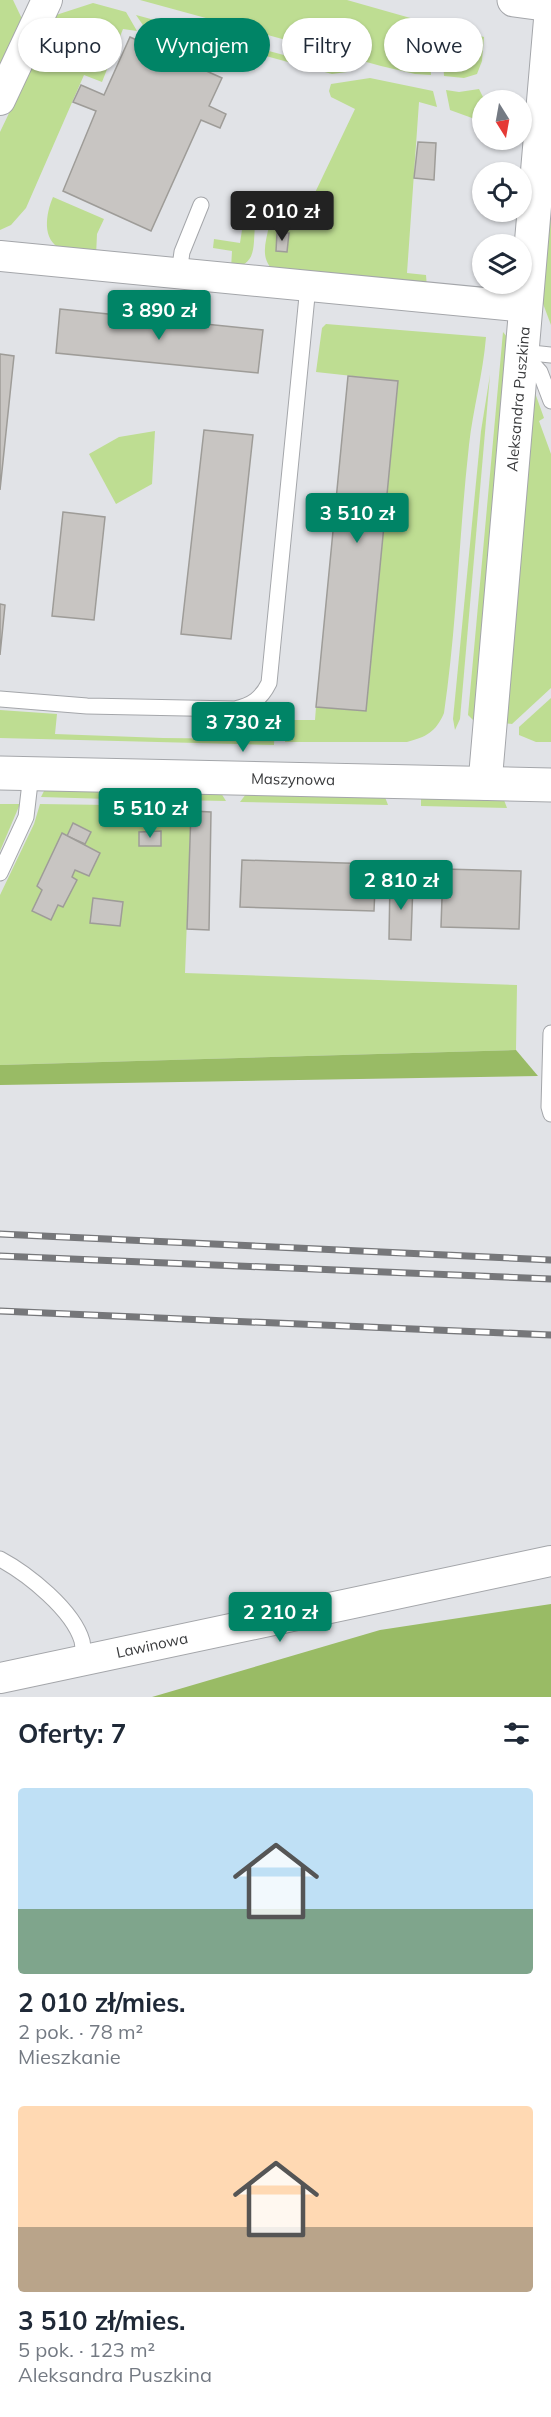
<!DOCTYPE html>
<html lang="pl">
<head>
<meta charset="utf-8">
<style>
	:root { --surface:#fff; --page:#f2f2f3; --text:#1f2937; --muted:#747a83; --accent:#008466 }
	body { margin:0; font-family:Mulish,sans-serif; background:var(--page); color:var(--text); height:100vh; display:flex; flex-direction:column; font-size:22px; white-space:nowrap }
	* { box-sizing:border-box; margin:0 }
	p { font-size:20px; color:var(--muted) }
	.icon { flex:none; width:33px; height:33px; fill:none; stroke:currentColor; stroke-width:2; stroke-linecap:round; stroke-linejoin:round }
	.map { position:relative; height:1697px; overflow:hidden }
	.drawer { display:flex; flex-direction:column; background:var(--surface); flex:1 }
	.drawer>* { flex:none }
	.hud { position:absolute; left:18px; top:18px; width:516px; height:54px; display:flex; gap:12px }
	.needle { width:39px; rotate:169deg }
	.buttons { position:absolute; left:472px; top:90px; display:grid; gap:12px }
	.buttons a { display:grid; place-items:center; width:60px; height:60px; border-radius:50%; background:var(--surface); box-shadow:0 2px 4px #0004; font-size:30px }
	.price { position:absolute; translate:-50% -51px; padding:0 14px; border-radius:6px; background:var(--accent); color:#fff; font-size:20px; line-height:39px; filter:drop-shadow(0 2px 3px #0008) }
	.price::after { content:''; position:absolute; left:50%; top:36px; width:18px; height:14px; margin-left:-9px; background:inherit; clip-path:polygon(0 0,100% 0,50% 100%) }
	.price.active { background:#222; color:#fff }
	ul { padding:0; list-style:none }
	li { display:grid; align-content:center; gap:12px; height:318px; padding:0 18px }
	li span { display:grid; place-items:center; height:186px; border-radius:6px; color:#555 }
	li>.icon { margin-inline-start:auto }
	span .icon { width:108px; height:108px; fill:#fffc; stroke-width:1 }
	li b { font-size:26px }
	h2 { display:flex; justify-content:space-between; align-items:center; height:72px; padding:0 18px; font-size:26px }
	.chip { padding:0 21px; border-radius:27px; background:var(--surface); box-shadow:0 2px 4px #0004; font-size:21px; line-height:54px }
	.chip.active { background:var(--accent); color:#fff }
	.map>svg:first-child { display:block }
	.green { fill:#bedd92 }
	.forest { fill:#99bb65 }
	.building { fill:#c8c5c2; stroke:#9e9c98; stroke-width:1.5 }
	.lines { fill:none; stroke-linecap:round; stroke-linejoin:round }
	.service-casing { stroke:#a4a6aa; stroke-width:17 }
	.minor-casing { stroke:#a4a6aa; stroke-width:32 }
	.tertiary-casing { stroke:#a4a6aa; stroke-width:35 }
	.secondary-casing { stroke:#a4a6aa; stroke-width:35 }
	.service { stroke:#fff; stroke-width:15 }
	.minor { stroke:#fff; stroke-width:30 }
	.tertiary { stroke:#fff; stroke-width:33 }
	.secondary { stroke:#fff; stroke-width:33 }
	.rail-casing { stroke:#76777a; stroke-width:7 }
	.rail { stroke:#fff; stroke-width:4.5; stroke-dasharray:14; stroke-linecap:butt }
	.labels { text-anchor:middle; dominant-baseline:central; stroke-width:6; stroke-linejoin:round; paint-order:stroke }
	.street-label { font-size:15px; fill:#393a3c; stroke:#fff }
</style>
</head>
<body>
<div class="map">
<svg width="551" height="1697" viewBox="0 0 551 1697">
	<rect width="100%" height="100%" fill="#e1e3e7"/>
	<!-- green -->
	<g class="green">
		<path d="M 0,0 L 13,0 L 23,21 L 0,70 Z"/>
		<path d="M 140,0 L 347,0 L 428,23 L 431,75 L 415,74 L 381,66 Z"/>
		<path d="M 93,3 L 126,12 L 137,31 L 123,29 L 102,82 L 84,75 L 26,208 L 11,225 L 0,230 L 0,132 L 56,15 Z"/>
		<path d="M 136,15 L 347,72 L 332,74 L 240,49 L 234,67 L 219,64 L 147,31 Z"/>
		<path d="M 444,26 L 484,37 L 482,61 L 477,74 L 464,78 L 444,76 L 441,30 Z"/>
		<path d="M 370,78 L 433,91 L 437,107 L 419,102 L 407,273 L 426,275 L 427,288 L 275,272 C 260,259 265,245 269,226 L 276,223 L 283,215 L 301,222 L 355,109 L 331,97 L 329,91 L 331,84 Z"/>
		<path d="M 479,89 L 484,99 L 491,100 L 483,100 L 483,122 L 450,110 L 446,90 L 459,92 Z"/>
		<path d="M 551,186 L 551,325 L 542,301 Z"/>
		<path d="M 53,197 L 104,219 L 97,234 L 96,256 C 85,254 72,253 62,249 C 41,241 46,213 53,197 Z"/>
		<path d="M 243,223 L 255,225 C 253,248 257,264 231,269 L 232,251 L 213,248 L 214,239 L 240,243 Z"/>
		<path d="M 326,324 L 486,337 C 483,374 473,409 469,445 C 459,534 457,624 444,713 C 436,732 426,737 407,742 L 285,742 L 287,720 L 315,720 L 316,707 L 366,711 L 398,381 L 316,372 L 322,328 Z"/>
		<path d="M 503,332 L 507,337 L 475,722 L 468,715 Z"/>
		<path d="M 490,375 L 460,719 L 455,730 L 453,719 L 481,431 Z"/>
		<path d="M 534,390 L 544,418 L 539,421 L 551,454 L 551,688 L 512,724 L 502,723 Z"/>
		<path d="M 155,431 L 152,484 L 116,504 L 89,454 L 119,437 Z"/>
		<path d="M 551,698 L 551,742 L 536,742 L 519,735 L 519,727 Z"/>
		<path d="M 0,710 L 57,714 L 55,734 L 163,738 L 258,739 L 260,721 L 275,723 L 274,745 L 0,738 Z"/>
		<path d="M 49,790 L 105,791 L 109,799 L 41,797 L 44,791 Z"/>
		<path d="M 127,791 L 221,793 L 226,801 L 123,799 Z"/>
		<path d="M 246,794 L 385,797 L 388,805 L 240,802 Z"/>
		<path d="M 421,797 L 504,800 L 507,808 L 421,806 Z"/>
		<path d="M 0,804 L 20,804 L 0,851 Z"/>
		<path d="M 40,804 L 109,805 L 109,815 L 125,816 L 129,808 L 191,811 L 185,973 L 517,985 L 516,1050 L 0,1065 L 0,895 L 34,824 Z"/>
	</g>
	<!-- forest -->
	<g class="forest">
		<path d="M 516,1050 L 538,1076 L 0,1085 L 0,1065 Z"/>
		<path d="M 551,1604 L 551,1697 L 152,1697 L 380,1630 Z"/>
	</g>
	<!-- building -->
	<g class="building">
		<path d="M 130,37 L 222,78 L 209,106 L 226,114 L 220,128 L 201,120 L 151,231 L 63,191 L 96,111 L 73,102 L 81,85 L 104,95 Z"/>
		<path d="M 418,142 L 436,143 L 434,180 L 414,178 Z"/>
		<path d="M 277,233 L 289,233 L 287,252 L 276,251 Z"/>
		<path d="M 60,309 L 263,330 L 258,373 L 56,353 Z"/>
		<path d="M 0,354 L 14,356 L 0,490 Z"/>
		<path d="M 348,376 L 398,381 L 366,711 L 316,707 Z"/>
		<path d="M 204,430 L 253,435 L 231,639 L 181,634 Z"/>
		<path d="M 63,512 L 105,517 L 94,620 L 52,616 Z"/>
		<path d="M 0,604 L 5,605 L 0,655 Z"/>
		<path d="M 191,811 L 211,812 L 209,930 L 187,929 Z"/>
		<path d="M 73,823 L 91,832 L 85,844 L 67,836 Z"/>
		<path d="M 161,831 L 161,846 L 139,846 L 139,832 Z"/>
		<path d="M 62,833 L 100,853 L 89,876 L 75,870 L 72,877 L 77,880 L 63,907 L 58,905 L 51,920 L 32,911 L 42,890 L 37,886 Z"/>
		<path d="M 242,860 L 376,864 L 374,911 L 240,907 Z"/>
		<path d="M 443,869 L 521,871 L 519,929 L 441,927 Z"/>
		<path d="M 390,881 L 413,883 L 411,940 L 389,939 Z"/>
		<path d="M 93,898 L 123,902 L 120,926 L 90,923 Z"/>
	</g>
	<g class="lines">
		<defs>
			<g id="service">
				<path d="M 179,273 L 182,252 L 201,205"/>
				<path d="M 522,352 L 551,355"/>
				<path d="M 524,354 L 540,372 L 551,401"/>
				<path d="M 0,699 L 87,706 L 235,709 C 252,705 261,699 269,683 L 308,286"/>
				<path d="M 0,873 L 26,817 L 31,774"/>
				<path d="M 551,1033 L 549,1107 L 551,1114"/>
				<path d="M 0,1559 C 28,1574 73,1610 82,1641 C 83,1647 84,1654 85,1660"/>
			</g>
			<g id="minor">
				<path d="M 0,100 L 47,0"/>
				<path d="M 0,256 L 526,307"/>
				<path d="M 0,1678 L 551,1561"/>
			</g>
			<g id="tertiary">
				<path d="M 0,773 L 551,785"/>
				<path d="M 485,783 L 551,14"/>
			</g>
			<path id="secondary" d="M 514,0 L 551,5"/>
		</defs>
		<!-- service casing -->
		<use href="#service" class="service-casing"/>
		<!-- minor casing -->
		<use href="#minor" class="minor-casing"/>
		<!-- tertiary casing -->
		<use href="#tertiary" class="tertiary-casing"/>
		<!-- secondary casing -->
		<use href="#secondary" class="secondary-casing"/>
		<!-- service -->
		<use href="#service" class="service"/>
		<!-- minor -->
		<use href="#minor" class="minor"/>
		<!-- tertiary -->
		<use href="#tertiary" class="tertiary"/>
		<!-- secondary -->
		<use href="#secondary" class="secondary"/>
		<defs>
			<g id="rail">
				<path d="M 0,1234 L 551,1260"/>
				<path d="M 0,1256 L 551,1279"/>
				<path d="M 0,1311 L 551,1335"/>
			</g>
		</defs>
		<!-- rail casing -->
		<use href="#rail" class="rail-casing"/>
		<!-- rail -->
		<use href="#rail" class="rail"/>
	</g>
	<g class="labels">
		<!-- street labels -->
		<g class="street-label">
			<text transform="translate(518 399) rotate(-85)">Aleksandra Puszkina</text>
			<text transform="translate(293 779) rotate(1)">Maszynowa</text>
			<text transform="translate(152 1645) rotate(-12)">Lawinowa</text>
		</g>
	</g>
</svg>
<div class="buttons">
<a><svg class="needle" viewBox="-14 -14 28 28"><path d="M0-13l5 13h-10z" fill="#e53935"/><path d="M0 13l5-13h-10z" fill="#747a83"/></svg></a>
<a><svg class="icon" aria-label="locate" viewBox="0 0 24 24"><circle cx="12" cy="12" r="6"/><path d="M12 2v4M12 18v4M2 12h4M18 12h4"/></svg></a>
<a><svg class="icon" aria-label="layers" viewBox="0 0 24 24"><path d="M12 4l9 5-9 5-9-5zM3 14l9 5 9-5"/></svg></a>
</div>
<b class="price active" style="left:282px;top:242px">2 010 zł</b>
<b class="price" style="left:159px;top:341px">3 890 zł</b>
<b class="price" style="left:357px;top:544px">3 510 zł</b>
<b class="price" style="left:243px;top:753px">3 730 zł</b>
<b class="price" style="left:150px;top:839px">5 510 zł</b>
<b class="price" style="left:401px;top:911px">2 810 zł</b>
<b class="price" style="left:280px;top:1643px">2 210 zł</b>
<div class="hud">
<a class="chip">Kupno</a>
<a class="chip active">Wynajem</a>
<a class="chip">Filtry</a>
<a class="chip">Nowe</a>
</div>
</div>
<section class="drawer">
<h2>Oferty: 7<svg class="icon" aria-label="filters" viewBox="0 0 24 24"><path d="M4 7h16M4 17h16"/><circle cx="9" cy="7" r="2"/><circle cx="15" cy="17" r="2"/></svg></h2>
<ul>
<li><span style="background:linear-gradient(#bfe0f5 65%,#7fa58c 0)"><svg class="icon" aria-label="home" viewBox="0 0 24 24"><path d="M3 11l9-7 9 7M6 9v11h12V9"/></svg></span><div><b>2 010 zł/mies.</b><p>2 pok. · 78 m²</p><p>Mieszkanie</p></div></li>
<li><span style="background:linear-gradient(#ffd9b3 65%,#b9a48a 0)"><svg class="icon" aria-label="home" viewBox="0 0 24 24"><path d="M3 11l9-7 9 7M6 9v11h12V9"/></svg></span><div><b>3 510 zł/mies.</b><p>5 pok. · 123 m²</p><p>Aleksandra Puszkina</p></div></li>
</ul>
</section>
</body>
</html>
